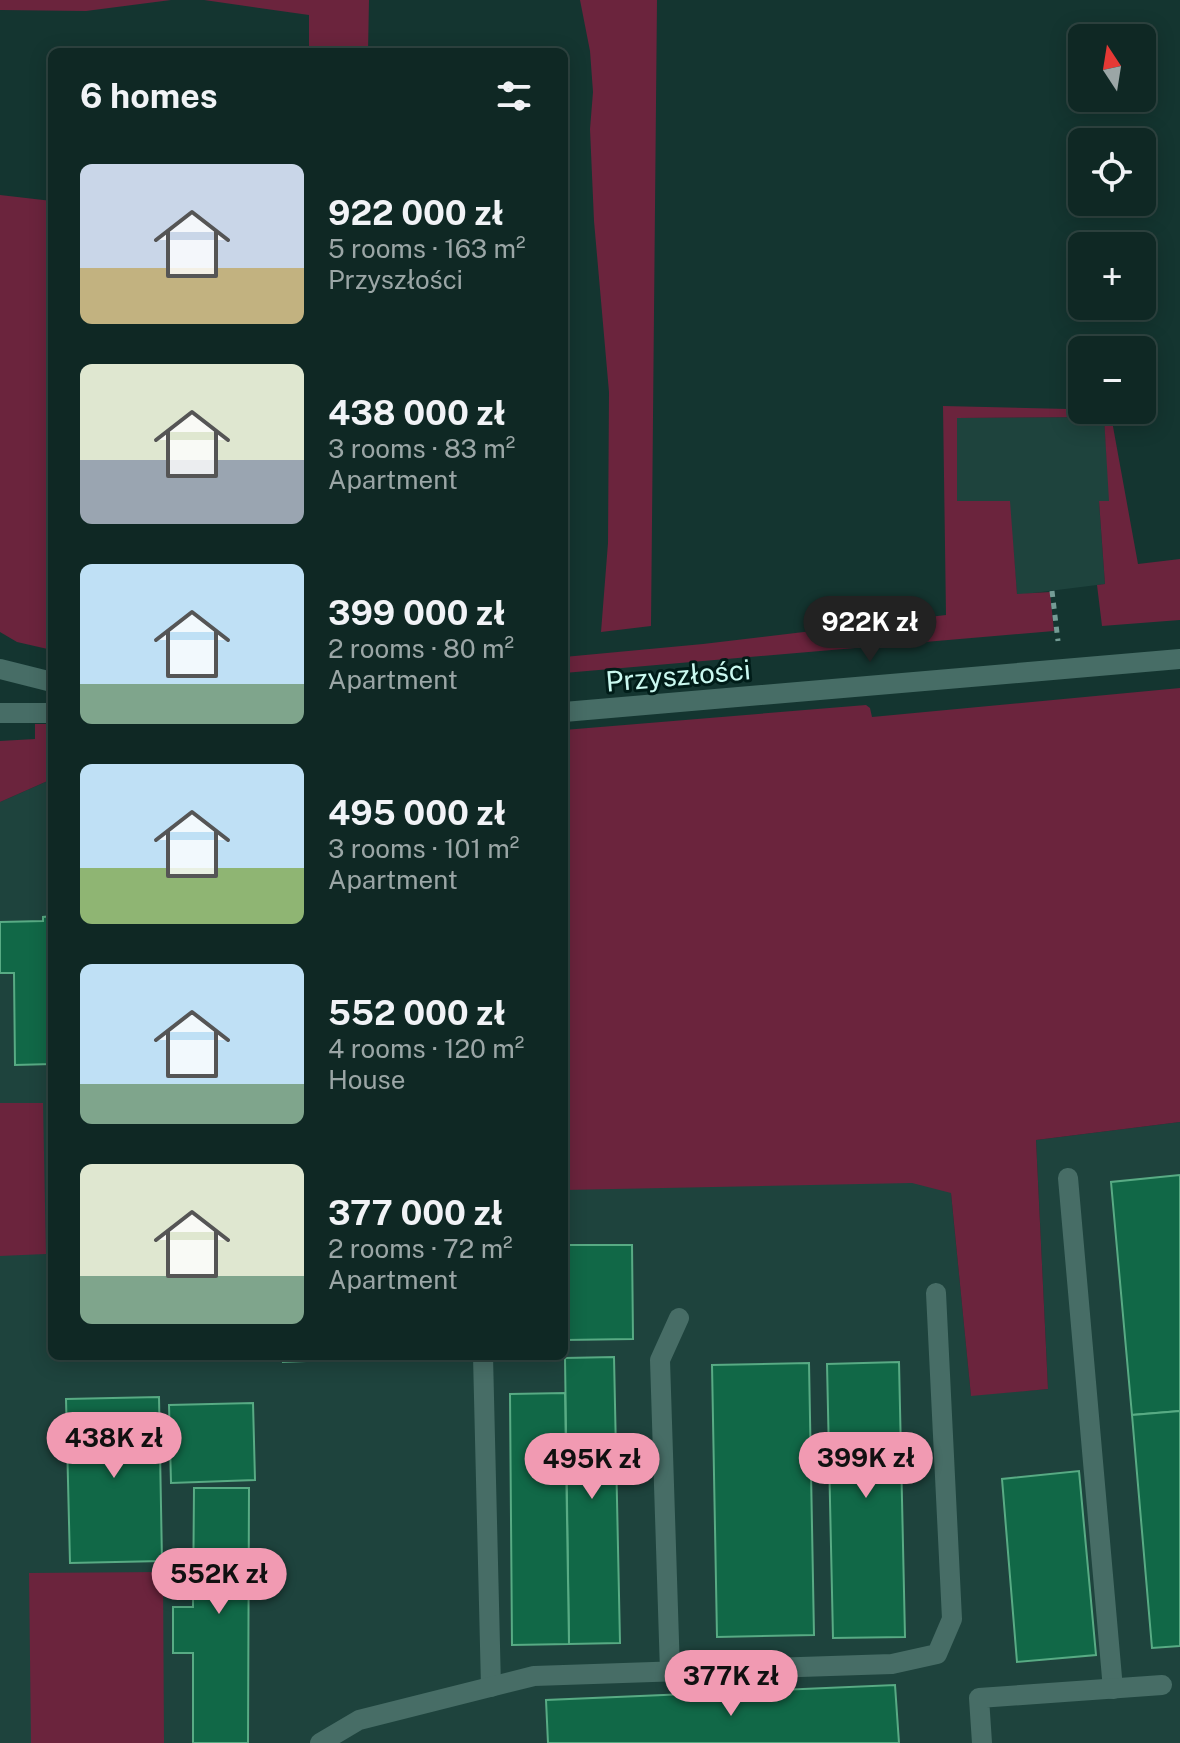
<!DOCTYPE html>
<html lang="en">
<head>
<meta charset="utf-8">
<style>
	:root { --surface:#0f2824; --page:#1d3431; --text:#f1f3f6; --muted:#9ba6a6; --line:#2f4441; --accent:#f19ab2 }
	body { margin:0; font-family:"Public Sans",sans-serif; background:var(--page); color:var(--text); height:100vh; display:flex; flex-direction:column; font-size:30px; white-space:nowrap }
	* { box-sizing:border-box; margin:0 }
	p { font-size:26px; color:var(--muted) }
	.icon { flex:none; width:44px; height:44px; fill:none; stroke:currentColor; stroke-width:2; stroke-linecap:round; stroke-linejoin:round }
	.map { position:relative; flex:1; overflow:hidden }
	.details { position:absolute; left:48px; top:48px; width:520px; height:1312px; display:flex; flex-direction:column; background:var(--surface); border-radius:12px; box-shadow:0 4px 20px #0003,0 0 0 2px var(--line) }
	.details>* { flex:none }
	.needle { width:52px; rotate:348deg }
	.tools { position:absolute; left:1068px; top:24px; display:grid; gap:16px }
	.tools a { display:grid; place-items:center; width:88px; height:88px; border-radius:12px; background:var(--surface); box-shadow:0 4px 20px #0003,0 0 0 2px var(--line); font-size:40px }
	.price { position:absolute; translate:-50% -68px; padding:0 18px; border-radius:28px; background:var(--accent); color:#111; font-size:26px; line-height:52px; filter:drop-shadow(0 2px 4px #0008) }
	.price::after { content:''; position:absolute; left:50%; top:48px; width:24px; height:18px; margin-left:-12px; background:inherit; clip-path:polygon(0 0,100% 0,50% 100%) }
	.price.on { background:#222; color:#fff }
	ul { padding:0; list-style:none }
	li { display:flex; align-items:center; gap:24px; height:200px; padding:0 32px }
	li span { display:grid; place-items:center; flex:none; width:224px; height:160px; border-radius:12px; color:#555 }
	li>.icon { margin-inline-start:auto }
	span .icon { width:96px; height:96px; fill:#fffc; stroke-width:1 }
	li b { font-size:34px }
	h2 { display:flex; justify-content:space-between; align-items:center; height:96px; padding:0 32px; font-size:34px }
	.map>svg:first-child { display:block }
	.built { fill:#1e433d }
	.green { fill:#6b243d }
	.building { fill:#116847; stroke:#58ab84; stroke-width:2 }
	.lines { fill:none; stroke-linecap:round; stroke-linejoin:round }
	.path { stroke:#749c95; stroke-width:5; stroke-dasharray:6 6; stroke-linecap:butt }
	.minor { stroke:#476d66; stroke-width:20 }
	.labels { text-anchor:middle; dominant-baseline:central; stroke-width:6; stroke-linejoin:round; paint-order:stroke }
	.street-label { font-size:28px; fill:#caf9f0; stroke:#001c18 }
</style>
</head>
<body>
<div class="map">
<svg width="1180" height="1743" viewBox="0 0 1180 1743">
	<rect width="100%" height="100%" fill="#143530"/>
	<!-- built -->
	<g class="built">
		<path d="M 1104,417 L 1110,501 L 1099,501 L 1105,584 L 1017,595 L 1009,502 L 957,501 L 957,418 Z"/>
		<path d="M 564,743 L 951,1193 L 971,1395 L 1048,1389 L 1036,1140 L 1180,1122 L 1180,1743 L 0,1743 L 0,802 L 52,779 L 52,1356 L 564,1356 Z"/>
	</g>
	<!-- green -->
	<g class="green">
		<path d="M 0,0 L 171,0 L 86,11 L 0,10 Z"/>
		<path d="M 204,0 L 369,0 L 368,52 L 309,52 L 309,15 Z"/>
		<path d="M 580,0 L 657,0 L 651,626 L 601,632 L 608,543 L 609,392 L 594,221 L 590,129 L 593,92 L 590,51 Z"/>
		<path d="M 0,195 L 52,201 L 52,650 L 17,642 L 0,632 Z"/>
		<path d="M 943,406 L 1110,410 L 1138,564 L 1180,559 L 1180,620 L 1102,626 L 1097,585 L 1105,584 L 1099,501 L 1109,501 L 1104,417 L 957,418 L 957,501 L 1010,501 L 1017,594 L 1050,592 L 1054,631 L 564,673 L 564,657 L 703,644 L 946,615 Z"/>
		<path d="M 1180,688 L 1180,1122 L 1036,1140 L 1048,1389 L 971,1396 L 951,1193 L 912,1183 L 564,1190 L 564,730 L 866,705 L 870,708 L 872,717 Z"/>
		<path d="M 35,724 L 52,724 L 52,779 L 0,802 L 0,741 L 35,739 Z"/>
		<path d="M 0,1103 L 43,1103 L 46,1254 L 0,1256 Z"/>
		<path d="M 163,1572 L 164,1743 L 31,1743 L 29,1573 Z"/>
	</g>
	<!-- building -->
	<g class="building">
		<path d="M 52,916 L 52,1064 L 15,1065 L 14,973 L 0,973 L 0,922 L 43,921 L 43,917 Z"/>
		<path d="M 1180,1175 L 1180,1411 L 1132,1415 L 1111,1182 Z"/>
		<path d="M 564,1245 L 632,1245 L 633,1339 L 564,1340 Z"/>
		<path d="M 283,1356 L 354,1356 L 354,1359 L 283,1362 Z"/>
		<path d="M 614,1357 L 620,1643 L 569,1644 L 565,1358 Z"/>
		<path d="M 899,1362 L 905,1637 L 833,1638 L 827,1364 Z"/>
		<path d="M 809,1363 L 814,1635 L 717,1637 L 712,1365 Z"/>
		<path d="M 565,1393 L 569,1644 L 512,1645 L 510,1394 Z"/>
		<path d="M 159,1397 L 162,1561 L 70,1563 L 66,1399 Z"/>
		<path d="M 253,1403 L 255,1480 L 171,1483 L 169,1405 Z"/>
		<path d="M 1180,1411 L 1180,1646 L 1152,1648 L 1132,1415 Z"/>
		<path d="M 1079,1471 L 1096,1655 L 1017,1662 L 1002,1479 Z"/>
		<path d="M 194,1488 L 249,1488 L 248,1743 L 193,1743 L 193,1653 L 173,1653 L 173,1607 L 193,1607 Z"/>
		<path d="M 895,1685 L 899,1743 L 548,1743 L 546,1700 Z"/>
	</g>
	<g class="lines">
		<!-- path -->
		<path class="path" d="M 1052,591 L 1058,641"/>
		<!-- minor -->
		<g class="minor">
			<path d="M 0,669 L 52,682"/>
			<path d="M 564,712 L 1180,659"/>
			<path d="M 0,713 L 52,713"/>
			<path d="M 1068,1178 L 1113,1689"/>
			<path d="M 483,1356 L 491,1687"/>
			<path d="M 670,1672 L 660,1360 L 679,1318"/>
			<path d="M 320,1743 L 359,1720 L 534,1676 L 892,1664 L 937,1654 L 952,1619 L 936,1293"/>
			<path d="M 982,1743 L 979,1698 L 1162,1685"/>
		</g>
	</g>
	<g class="labels">
		<!-- street labels -->
		<g class="street-label">
			<text transform="translate(678 675) rotate(-5)">Przyszłości</text>
		</g>
	</g>
</svg>
<div class="tools">
<a><svg class="needle" viewBox="-14 -14 28 28"><path d="M0-13l5 13h-10z" fill="#e53935"/><path d="M0 13l5-13h-10z" fill="#9ba6a6"/></svg></a>
<a><svg class="icon" aria-label="locate" viewBox="0 0 24 24"><circle cx="12" cy="12" r="6"/><path d="M12 2v4M12 18v4M2 12h4M18 12h4"/></svg></a>
<a>+</a>
<a>−</a>
</div>
<b class="price on" style="left:870px;top:664px">922K zł</b>
<b class="price" style="left:114px;top:1480px">438K zł</b>
<b class="price" style="left:866px;top:1500px">399K zł</b>
<b class="price" style="left:592px;top:1501px">495K zł</b>
<b class="price" style="left:219px;top:1616px">552K zł</b>
<b class="price" style="left:731px;top:1718px">377K zł</b>
<section class="details">
<h2>6 homes<svg class="icon" aria-label="filters" viewBox="0 0 24 24"><path d="M4 7h16M4 17h16"/><circle cx="9" cy="7" r="2"/><circle cx="15" cy="17" r="2"/></svg></h2>
<ul>
<li><span style="background:linear-gradient(#c9d6e8 65%,#c2b280 0)"><svg class="icon" aria-label="home" viewBox="0 0 24 24"><path d="M3 11l9-7 9 7M6 9v11h12V9"/></svg></span><div><b>922 000 zł</b><p>5 rooms · 163 m²</p><p>Przyszłości</p></div></li>
<li><span style="background:linear-gradient(#dfe7d0 60%,#9aa5b1 0)"><svg class="icon" aria-label="home" viewBox="0 0 24 24"><path d="M3 11l9-7 9 7M6 9v11h12V9"/></svg></span><div><b>438 000 zł</b><p>3 rooms · 83 m²</p><p>Apartment</p></div></li>
<li><span style="background:linear-gradient(#bfe0f5 75%,#7fa58c 0)"><svg class="icon" aria-label="home" viewBox="0 0 24 24"><path d="M3 11l9-7 9 7M6 9v11h12V9"/></svg></span><div><b>399 000 zł</b><p>2 rooms · 80 m²</p><p>Apartment</p></div></li>
<li><span style="background:linear-gradient(#bfe0f5 65%,#8fb573 0)"><svg class="icon" aria-label="home" viewBox="0 0 24 24"><path d="M3 11l9-7 9 7M6 9v11h12V9"/></svg></span><div><b>495 000 zł</b><p>3 rooms · 101 m²</p><p>Apartment</p></div></li>
<li><span style="background:linear-gradient(#bfe0f5 75%,#7fa58c 0)"><svg class="icon" aria-label="home" viewBox="0 0 24 24"><path d="M3 11l9-7 9 7M6 9v11h12V9"/></svg></span><div><b>552 000 zł</b><p>4 rooms · 120 m²</p><p>House</p></div></li>
<li><span style="background:linear-gradient(#dfe7d0 70%,#7fa58c 0)"><svg class="icon" aria-label="home" viewBox="0 0 24 24"><path d="M3 11l9-7 9 7M6 9v11h12V9"/></svg></span><div><b>377 000 zł</b><p>2 rooms · 72 m²</p><p>Apartment</p></div></li>
</ul>
</section>
</div>
</body>
</html>
